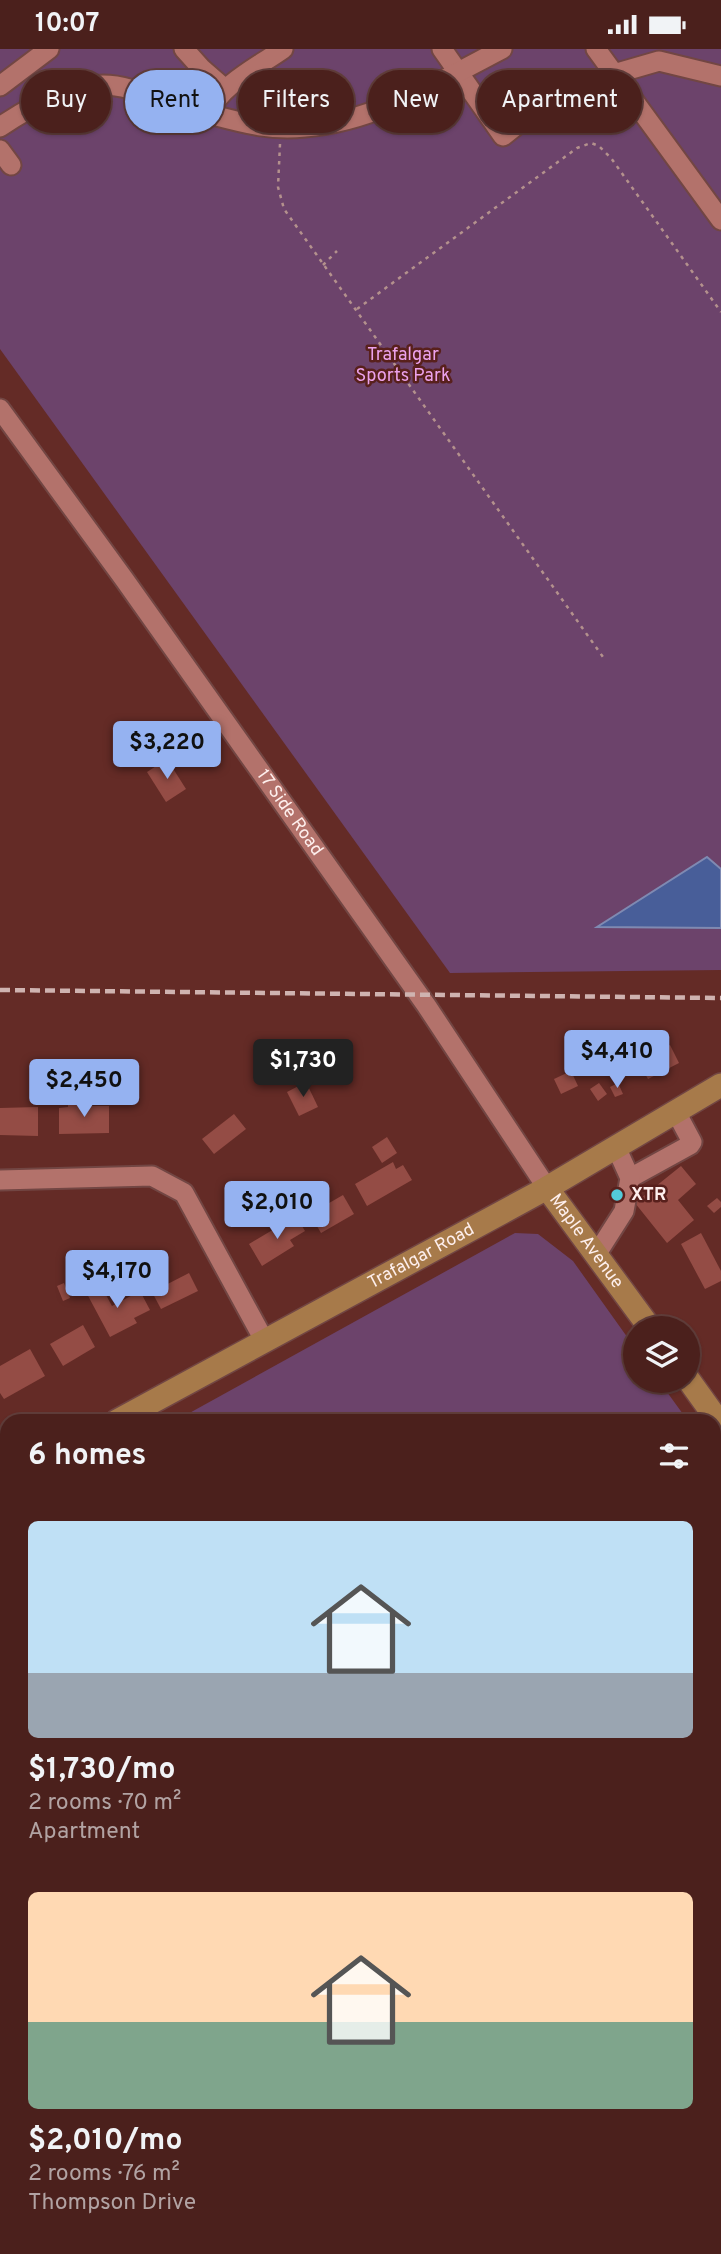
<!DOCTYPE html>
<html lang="en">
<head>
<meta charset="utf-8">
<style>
	:root { --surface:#4b201c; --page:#552d29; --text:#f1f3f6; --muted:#b2a3a3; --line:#623e3b; --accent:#95b2f1 }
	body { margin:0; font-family:Overpass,sans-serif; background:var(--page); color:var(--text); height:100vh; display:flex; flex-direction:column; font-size:26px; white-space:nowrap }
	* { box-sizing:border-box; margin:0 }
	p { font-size:23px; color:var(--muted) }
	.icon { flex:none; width:38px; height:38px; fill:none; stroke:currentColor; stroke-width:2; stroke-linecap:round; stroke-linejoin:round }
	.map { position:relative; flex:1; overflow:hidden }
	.side { position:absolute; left:0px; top:1365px; width:721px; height:840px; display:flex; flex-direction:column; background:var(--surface); border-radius:21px 21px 0 0; box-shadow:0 2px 5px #0004,0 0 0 2px var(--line) }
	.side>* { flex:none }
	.hud { position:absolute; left:21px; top:21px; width:679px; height:63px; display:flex; gap:14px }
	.buttons { position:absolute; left:623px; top:1267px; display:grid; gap:14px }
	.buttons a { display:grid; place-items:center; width:77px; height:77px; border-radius:50%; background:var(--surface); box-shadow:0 2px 5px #0004,0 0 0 2px var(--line); font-size:35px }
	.price { position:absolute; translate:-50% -60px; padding:0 16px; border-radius:7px; background:var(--accent); color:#111; font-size:23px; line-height:46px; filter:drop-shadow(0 2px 4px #0008) }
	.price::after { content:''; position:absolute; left:50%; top:42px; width:21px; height:16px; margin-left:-10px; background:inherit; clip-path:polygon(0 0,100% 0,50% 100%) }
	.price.on { background:#222; color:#fff }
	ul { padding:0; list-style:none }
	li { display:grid; align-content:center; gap:14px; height:371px; padding:0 28px }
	li span { display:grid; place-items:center; height:217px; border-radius:10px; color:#555 }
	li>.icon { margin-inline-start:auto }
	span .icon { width:126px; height:126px; fill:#fffc; stroke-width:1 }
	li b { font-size:30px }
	h2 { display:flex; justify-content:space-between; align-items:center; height:84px; padding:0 28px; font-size:30px }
	.tag { padding:0 24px; border-radius:32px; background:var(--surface); box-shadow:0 2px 5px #0004,0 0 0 2px var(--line); font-size:24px; line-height:63px }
	.tag.on { background:var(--accent); color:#111 }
	.status { display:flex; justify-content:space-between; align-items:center; height:49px; padding:0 35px; background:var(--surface); direction:ltr }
	.status svg { height:19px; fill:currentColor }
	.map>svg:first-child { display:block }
	.green { fill:#6c436b }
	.water { fill:#485e99; stroke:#7f8ab2; stroke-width:2 }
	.building { fill:#944c45 }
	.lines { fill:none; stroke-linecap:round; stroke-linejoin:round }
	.minor-casing { stroke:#724643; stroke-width:23 }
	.major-casing { stroke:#724643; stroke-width:26 }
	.path { stroke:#b4918d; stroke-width:2.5; stroke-dasharray:3.5 5; stroke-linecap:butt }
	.minor { stroke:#b3726b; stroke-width:19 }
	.major { stroke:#a77a4a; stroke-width:23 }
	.rail { stroke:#cfb3b0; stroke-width:4.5; stroke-dasharray:10 5; stroke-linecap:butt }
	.poi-dot { fill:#53cbda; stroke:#58201c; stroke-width:2.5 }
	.labels { text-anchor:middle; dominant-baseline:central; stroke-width:5; stroke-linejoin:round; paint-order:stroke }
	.park-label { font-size:18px; fill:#eca2ec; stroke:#58201c }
	.street-label { font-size:18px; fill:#feefed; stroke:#58201c }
	.poi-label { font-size:18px; font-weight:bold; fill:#feefed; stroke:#58201c; text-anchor:start }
</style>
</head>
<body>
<div class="status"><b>10:07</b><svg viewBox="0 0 49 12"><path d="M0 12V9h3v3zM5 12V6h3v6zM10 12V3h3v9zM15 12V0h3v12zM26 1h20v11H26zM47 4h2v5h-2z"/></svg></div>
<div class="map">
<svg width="721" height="2205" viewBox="0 0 721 2205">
	<rect width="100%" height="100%" fill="#642b26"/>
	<!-- green -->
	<g class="green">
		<path d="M 0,0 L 721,0 L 721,921 L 450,924 L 0,300 Z"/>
		<path d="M 515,1184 L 538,1185 L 573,1212 L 635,1299 L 635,1332 L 659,1332 L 688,1372 L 175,1372 Z"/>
		<path d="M 714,1408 L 721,1418 L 721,2205 L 0,2205 L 0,1468 L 7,1464 L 7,2198 L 714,2198 Z"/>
	</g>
	<!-- water -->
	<path class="water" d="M 707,808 L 721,820 L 721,879 L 597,878 Z"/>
	<!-- building -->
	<g class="building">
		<path d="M 167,710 L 186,740 L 166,753 L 147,723 Z"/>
		<path d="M 670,996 L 679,1014 L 648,1030 L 638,1012 Z"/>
		<path d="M 571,1022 L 578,1037 L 561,1045 L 554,1030 Z"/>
		<path d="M 306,1033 L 318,1058 L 299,1067 L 287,1043 Z"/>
		<path d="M 599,1034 L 607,1045 L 598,1052 L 590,1040 Z"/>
		<path d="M 618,1034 L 623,1045 L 615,1048 L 610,1038 Z"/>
		<path d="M 68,1053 L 79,1053 L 79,1057 L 109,1057 L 109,1084 L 59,1085 L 59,1059 L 68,1058 Z"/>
		<path d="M 38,1058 L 38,1087 L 0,1086 L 0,1059 Z"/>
		<path d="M 234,1065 L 246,1080 L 214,1105 L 202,1090 Z"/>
		<path d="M 387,1088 L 397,1104 L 382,1114 L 372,1098 Z"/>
		<path d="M 393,1113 L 396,1120 L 403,1116 L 412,1131 L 367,1157 L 355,1135 Z"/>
		<path d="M 681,1117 L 696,1135 L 678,1151 L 694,1171 L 667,1194 L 635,1154 Z"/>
		<path d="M 343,1146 L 354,1165 L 321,1184 L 310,1165 Z"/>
		<path d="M 717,1149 L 721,1153 L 721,1158 L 714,1164 L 707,1157 Z"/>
		<path d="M 296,1167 L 305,1182 L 290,1191 L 294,1197 L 262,1217 L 249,1195 Z"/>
		<path d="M 701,1184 L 721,1222 L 721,1232 L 705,1240 L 681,1195 Z"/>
		<path d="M 189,1224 L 198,1242 L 161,1260 L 152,1243 Z"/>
		<path d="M 64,1234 L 70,1249 L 63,1252 L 57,1237 Z"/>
		<path d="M 100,1235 L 112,1257 L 140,1242 L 150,1261 L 134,1269 L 137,1274 L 110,1288 L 86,1243 Z"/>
		<path d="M 83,1276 L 95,1298 L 63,1317 L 50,1295 Z"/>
		<path d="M 30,1300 L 45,1327 L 4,1350 L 0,1344 L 0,1317 Z"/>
	</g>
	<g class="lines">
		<defs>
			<g id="minor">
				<path d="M 184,0 L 202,20 L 225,40"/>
				<path d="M 442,0 L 503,87 L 518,75 L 576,40 L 614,25 L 659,12 L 721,27"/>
				<path d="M 596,0 L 721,171"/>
				<path d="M 0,37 L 49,0"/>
				<path d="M 208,64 C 223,34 256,19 283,0"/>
				<path d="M 0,78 C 28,59 68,37 103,36 C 131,36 153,50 179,58 C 188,61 197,62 205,64 C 240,73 268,82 305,78 C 377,72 440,32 502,0"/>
				<path d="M 0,101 L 11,116"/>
				<path id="s1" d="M 0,360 L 124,530 L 426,956 L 547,1139"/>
				<path d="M 630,1129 L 690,1096 L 692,1093 L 676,1063"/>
				<path d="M 0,1131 L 152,1127 L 184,1144 L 264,1291"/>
				<path d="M 596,1206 L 624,1162 L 630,1129 L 616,1098"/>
				<path d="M 714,1399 L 721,1384"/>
				<path d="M 714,1437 L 721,1451"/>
				<path d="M 0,1519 L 7,1517"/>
				<path d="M 714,1602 L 721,1608"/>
				<path d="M 0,1747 L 7,1747"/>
			</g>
			<g id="major">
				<path id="s2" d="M 547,1139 L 650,1279"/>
				<path d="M 688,1330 L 721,1376"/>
				<path id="s3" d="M 117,1372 L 547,1139 L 721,1036"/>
				<path d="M 0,1437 L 7,1433"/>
			</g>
		</defs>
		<!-- minor casing -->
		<use href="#minor" class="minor-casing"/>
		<!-- major casing -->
		<use href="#major" class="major-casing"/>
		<!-- path -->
		<g class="path">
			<path d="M 280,95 L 278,138 L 284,160 L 603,608"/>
			<path d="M 323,216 L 337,202"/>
			<path d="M 357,260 L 577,99 L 591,94 L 599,97 L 611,109 L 721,263"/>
		</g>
		<!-- minor -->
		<use href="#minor" class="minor"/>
		<!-- major -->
		<use href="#major" class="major"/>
		<!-- rail -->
		<path class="rail" d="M 0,941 L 721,949"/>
	</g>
	<!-- markers -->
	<circle class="poi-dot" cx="617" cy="1146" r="7"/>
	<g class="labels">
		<!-- park labels -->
		<g class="park-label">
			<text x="403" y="306">Trafalgar<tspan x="403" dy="21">Sports Park</tspan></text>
		</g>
		<!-- street labels -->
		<g class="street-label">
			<text stroke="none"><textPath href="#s1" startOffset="497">17 Side Road</textPath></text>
			<text stroke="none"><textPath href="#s2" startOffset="66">Maple Avenue</textPath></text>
			<text stroke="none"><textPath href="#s3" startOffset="346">Trafalgar Road</textPath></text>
		</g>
		<!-- poi labels -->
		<g class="poi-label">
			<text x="631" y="1146">XTR</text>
		</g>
	</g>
</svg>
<div class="buttons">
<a><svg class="icon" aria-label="layers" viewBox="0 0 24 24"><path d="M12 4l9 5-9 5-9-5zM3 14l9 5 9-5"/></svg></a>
</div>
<b class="price" style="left:167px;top:732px">$3,220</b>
<b class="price" style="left:617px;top:1041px">$4,410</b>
<b class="price on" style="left:303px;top:1050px">$1,730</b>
<b class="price" style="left:84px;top:1070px">$2,450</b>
<b class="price" style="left:277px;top:1192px">$2,010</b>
<b class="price" style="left:117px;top:1261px">$4,170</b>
<div class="hud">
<a class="tag">Buy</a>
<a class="tag on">Rent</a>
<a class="tag">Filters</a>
<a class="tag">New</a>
<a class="tag">Apartment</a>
</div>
<section class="side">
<h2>6 homes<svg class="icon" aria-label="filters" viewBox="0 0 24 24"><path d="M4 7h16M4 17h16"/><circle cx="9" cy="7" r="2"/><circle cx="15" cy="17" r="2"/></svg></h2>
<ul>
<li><span style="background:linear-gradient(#bfe0f5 70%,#9aa5b1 0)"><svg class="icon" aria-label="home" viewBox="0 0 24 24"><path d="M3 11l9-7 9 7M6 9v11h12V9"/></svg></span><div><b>$1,730/mo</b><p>2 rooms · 70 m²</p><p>Apartment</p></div></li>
<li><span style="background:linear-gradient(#ffd9b3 60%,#7fa58c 0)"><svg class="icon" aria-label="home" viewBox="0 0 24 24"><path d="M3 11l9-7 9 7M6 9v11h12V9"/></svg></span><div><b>$2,010/mo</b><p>2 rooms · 76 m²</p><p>Thompson Drive</p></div></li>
</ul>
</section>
</div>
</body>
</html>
